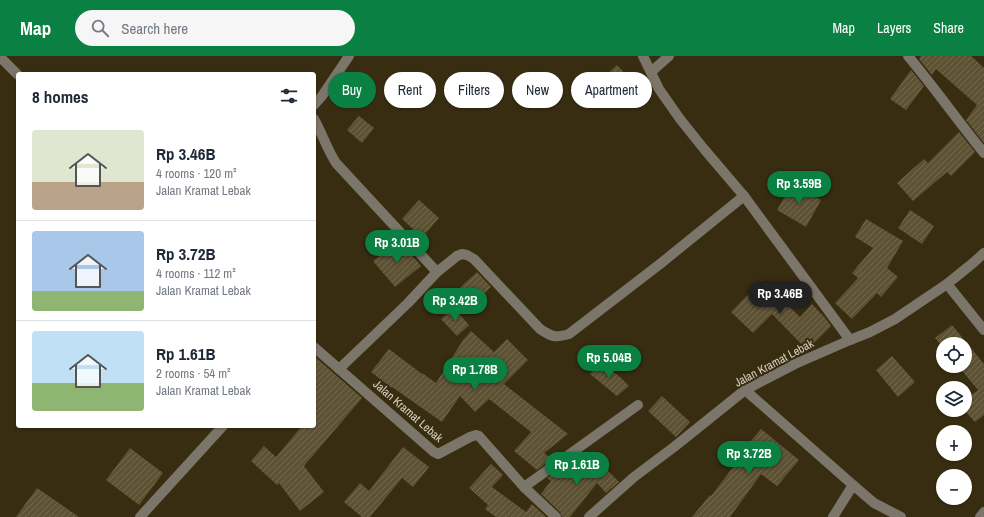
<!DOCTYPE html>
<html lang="en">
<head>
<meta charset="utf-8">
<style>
	:root { --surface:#fff; --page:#f6f6f7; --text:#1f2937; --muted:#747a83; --line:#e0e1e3; --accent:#0b8043 }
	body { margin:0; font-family:"Archivo Narrow",sans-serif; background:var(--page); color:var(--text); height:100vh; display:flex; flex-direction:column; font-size:15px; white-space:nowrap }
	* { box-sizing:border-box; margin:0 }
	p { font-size:13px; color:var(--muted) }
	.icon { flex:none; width:22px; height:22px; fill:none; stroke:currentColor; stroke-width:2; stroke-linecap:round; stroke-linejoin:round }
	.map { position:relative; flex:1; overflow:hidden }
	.details { position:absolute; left:16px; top:16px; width:300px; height:356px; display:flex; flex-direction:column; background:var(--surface); border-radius:4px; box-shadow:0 1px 3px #0004 }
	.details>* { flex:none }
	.top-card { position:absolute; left:328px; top:16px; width:380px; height:36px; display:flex; gap:8px }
	.fabs { position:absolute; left:936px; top:281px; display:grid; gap:8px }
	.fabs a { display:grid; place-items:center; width:36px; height:36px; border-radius:50%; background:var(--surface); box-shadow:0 1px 3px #0004; font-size:20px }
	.price { position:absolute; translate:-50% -34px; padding:0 9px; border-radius:14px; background:var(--accent); color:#fff; font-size:13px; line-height:26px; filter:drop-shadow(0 1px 2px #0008) }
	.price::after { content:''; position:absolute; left:50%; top:24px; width:12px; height:9px; margin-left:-6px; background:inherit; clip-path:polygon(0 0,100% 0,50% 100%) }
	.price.on { background:#222; color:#fff }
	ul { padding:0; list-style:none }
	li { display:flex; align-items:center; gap:12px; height:100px; padding:0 16px }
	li+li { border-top:1px solid var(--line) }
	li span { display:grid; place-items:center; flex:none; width:112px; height:80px; border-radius:4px; color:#555 }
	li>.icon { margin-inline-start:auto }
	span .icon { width:48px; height:48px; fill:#fffc; stroke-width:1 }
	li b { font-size:17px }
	h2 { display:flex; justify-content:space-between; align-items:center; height:48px; padding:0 16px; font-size:17px }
	.pill { padding:0 14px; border-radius:18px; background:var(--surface); box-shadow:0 1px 3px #0004; font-size:14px; line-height:36px }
	.pill.on { background:var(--accent); color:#fff }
	header { display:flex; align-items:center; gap:24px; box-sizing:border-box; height:56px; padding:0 20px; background:var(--accent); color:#fff }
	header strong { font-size:19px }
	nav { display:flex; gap:22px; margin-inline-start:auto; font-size:14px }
	.search { width:280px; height:36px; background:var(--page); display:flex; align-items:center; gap:10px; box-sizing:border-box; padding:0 14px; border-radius:22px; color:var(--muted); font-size:15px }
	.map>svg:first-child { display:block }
	.building { fill:url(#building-hatch) }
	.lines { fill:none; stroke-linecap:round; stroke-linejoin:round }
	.minor { stroke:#7b7669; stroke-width:10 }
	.labels { text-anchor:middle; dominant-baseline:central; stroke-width:4; stroke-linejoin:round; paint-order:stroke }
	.street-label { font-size:12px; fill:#d7d1c1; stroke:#382d11 }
</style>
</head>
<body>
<header>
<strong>Map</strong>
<div class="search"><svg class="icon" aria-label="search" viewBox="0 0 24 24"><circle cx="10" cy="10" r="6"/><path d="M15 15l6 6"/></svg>Search here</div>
<nav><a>Map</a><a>Layers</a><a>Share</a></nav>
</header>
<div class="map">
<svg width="984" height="461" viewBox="0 0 984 461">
	<defs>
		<pattern id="building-hatch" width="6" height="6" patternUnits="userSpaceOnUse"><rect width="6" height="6" fill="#5e5235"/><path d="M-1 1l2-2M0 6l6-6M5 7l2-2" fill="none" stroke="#746a50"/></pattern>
	</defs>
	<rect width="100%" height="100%" fill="#382d11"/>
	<!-- building -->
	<g class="building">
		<path d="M 921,0 L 971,0 L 984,12 L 984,87 L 966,64 L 977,49 L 936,13 L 932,19 L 919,3 Z"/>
		<path d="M 617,9 L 633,26 L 607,50 L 591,33 Z"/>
		<path d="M 911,14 L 924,30 L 906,54 L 890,43 Z"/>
		<path d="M 359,60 L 374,72 L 362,87 L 347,74 Z"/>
		<path d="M 959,76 L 975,96 L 951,120 L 947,116 L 913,145 L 897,127 L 924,103 L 928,107 Z"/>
		<path d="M 792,128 L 821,144 L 806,171 L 777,154 Z"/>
		<path d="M 419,144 L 439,162 L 418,186 L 409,176 L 413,173 L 402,163 Z"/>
		<path d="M 910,154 L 934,170 L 922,188 L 898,172 Z"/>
		<path d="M 866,163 L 903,185 L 887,212 L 898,221 L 881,241 L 877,237 L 852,263 L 835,247 L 858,222 L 852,217 L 873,192 L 855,181 Z"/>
		<path d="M 399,184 L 421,210 L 395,231 L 373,205 Z"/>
		<path d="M 477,216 L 491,231 L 467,254 L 452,239 Z"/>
		<path d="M 762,224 L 800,261 L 812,248 L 826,263 L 831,270 L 807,294 L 772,258 L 753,277 L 731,256 Z"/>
		<path d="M 454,252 L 469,269 L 457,280 L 441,263 Z"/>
		<path d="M 952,269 L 984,308 L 984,359 L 975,366 L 965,355 L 965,344 L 978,334 L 958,310 L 965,310 L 965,288 L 943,288 L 943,291 L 935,282 Z"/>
		<path d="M 471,275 L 494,296 L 507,283 L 528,304 L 504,328 L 568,378 L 544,397 L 552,403 L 537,414 L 514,395 L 531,376 L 489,343 L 475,356 L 460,340 L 442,366 L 392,331 L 392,332 L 371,316 L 389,293 L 422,318 L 422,317 L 436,327 L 463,284 Z"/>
		<path d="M 314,300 L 362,342 L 304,410 L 324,436 L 300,455 L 279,427 L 277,429 L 251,405 L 264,390 L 276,401 L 302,370 L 314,370 Z"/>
		<path d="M 892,300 L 915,326 L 898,341 L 876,314 Z"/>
		<path d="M 600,305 L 621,322 L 629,330 L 617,340 L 590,318 Z"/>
		<path d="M 662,340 L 690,366 L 676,381 L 648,355 Z"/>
		<path d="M 761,373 L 799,404 L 777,430 L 761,418 L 730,461 L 692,461 L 710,439 L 711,440 L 741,401 L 739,399 Z"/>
		<path d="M 403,391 L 429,411 L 413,431 L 402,422 L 370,461 L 362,461 L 344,446 L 360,427 L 369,435 Z"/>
		<path d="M 130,392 L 163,417 L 139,449 L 106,424 Z"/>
		<path d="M 592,399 L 619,426 L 606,437 L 597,427 L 570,461 L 562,461 L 560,456 L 541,438 L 551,425 L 547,422 L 562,411 L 572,420 Z"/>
		<path d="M 491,408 L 503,419 L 492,431 L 526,456 L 532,448 L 546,461 L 496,461 L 485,453 L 488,449 L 469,432 Z"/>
		<path d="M 37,432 L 79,461 L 16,461 Z"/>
	</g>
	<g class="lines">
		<!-- minor -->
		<g class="minor">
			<path d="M 643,0 L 659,33 L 680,63 L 704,93 L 744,140 L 850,284"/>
			<path d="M 908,0 C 934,31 958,65 984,97"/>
			<path d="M 0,1 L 18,19"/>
			<path d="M 651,16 L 669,0"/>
			<path d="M 314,49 L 322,40 L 349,0"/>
			<path d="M 314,63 C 322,77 327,93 336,107 L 437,216"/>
			<path d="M 947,228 L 984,274"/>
			<path d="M 314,291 L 434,396 L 438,398 L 440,397 L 470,381 L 476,379 L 479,380 L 524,431 L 556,461"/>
			<path d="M 339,313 L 408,247 L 437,216 L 457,200 L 462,198 L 467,199 L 474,203 L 540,273 C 552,281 555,282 569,278 L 660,208 L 744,140"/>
			<path d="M 745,334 L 853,429 L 874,447 L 901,461"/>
			<path d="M 524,431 L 638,349"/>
			<path d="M 140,461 L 223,370"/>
			<path d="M 589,461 L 634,421 L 674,391 L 745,334 L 795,308 L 850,284 L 870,276 L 895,263 L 947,228 L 973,207 L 984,197"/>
			<path d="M 833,461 L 853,429"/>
			<path d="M 980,461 L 984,456"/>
		</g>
	</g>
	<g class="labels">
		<!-- street labels -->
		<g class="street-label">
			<text transform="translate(774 307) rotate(-28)">Jalan Kramat Lebak</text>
			<text transform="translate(408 355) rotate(41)">Jalan Kramat Lebak</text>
		</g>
	</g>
</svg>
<div class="fabs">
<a><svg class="icon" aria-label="locate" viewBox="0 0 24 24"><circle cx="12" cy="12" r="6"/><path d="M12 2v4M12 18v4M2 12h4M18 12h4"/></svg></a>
<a><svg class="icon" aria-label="layers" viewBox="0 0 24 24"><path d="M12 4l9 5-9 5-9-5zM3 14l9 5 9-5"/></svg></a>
<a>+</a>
<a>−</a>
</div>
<b class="price" style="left:799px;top:149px">Rp 3.59B</b>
<b class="price" style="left:397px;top:208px">Rp 3.01B</b>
<b class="price on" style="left:780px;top:259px">Rp 3.46B</b>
<b class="price" style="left:455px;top:266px">Rp 3.42B</b>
<b class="price" style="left:609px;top:323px">Rp 5.04B</b>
<b class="price" style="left:475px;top:335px">Rp 1.78B</b>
<b class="price" style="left:749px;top:419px">Rp 3.72B</b>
<b class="price" style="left:577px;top:430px">Rp 1.61B</b>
<div class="top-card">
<a class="pill on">Buy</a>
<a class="pill">Rent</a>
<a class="pill">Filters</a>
<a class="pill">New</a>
<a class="pill">Apartment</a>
</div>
<section class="details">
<h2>8 homes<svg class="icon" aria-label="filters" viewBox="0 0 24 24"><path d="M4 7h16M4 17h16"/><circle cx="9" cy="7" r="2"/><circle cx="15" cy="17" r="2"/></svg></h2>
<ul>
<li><span style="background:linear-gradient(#dfe7d0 65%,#b9a48a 0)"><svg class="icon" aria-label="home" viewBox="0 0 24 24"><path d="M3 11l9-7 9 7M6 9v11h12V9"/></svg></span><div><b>Rp 3.46B</b><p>4 rooms · 120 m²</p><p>Jalan Kramat Lebak</p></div></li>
<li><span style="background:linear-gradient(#a9c7e8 75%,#8fb573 0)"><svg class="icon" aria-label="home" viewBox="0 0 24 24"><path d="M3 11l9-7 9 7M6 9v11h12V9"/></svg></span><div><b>Rp 3.72B</b><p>4 rooms · 112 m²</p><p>Jalan Kramat Lebak</p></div></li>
<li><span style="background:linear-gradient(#bfe0f5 65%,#8fb573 0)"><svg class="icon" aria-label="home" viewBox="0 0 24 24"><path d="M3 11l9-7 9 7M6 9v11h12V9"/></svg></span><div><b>Rp 1.61B</b><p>2 rooms · 54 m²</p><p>Jalan Kramat Lebak</p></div></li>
</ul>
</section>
</div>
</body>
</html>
